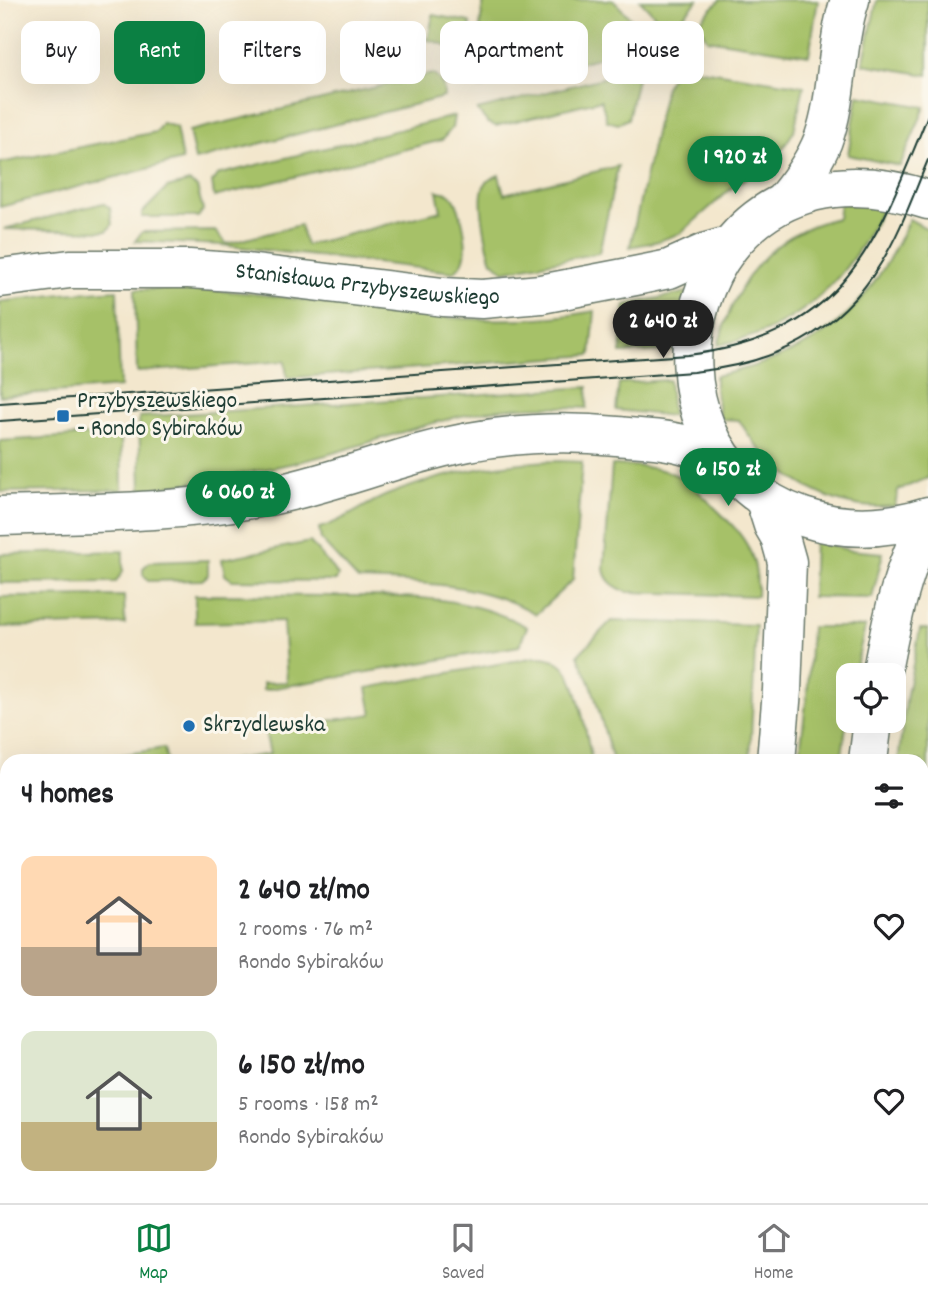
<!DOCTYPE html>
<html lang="en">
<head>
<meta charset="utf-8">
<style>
	:root { --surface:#fff; --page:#f6f6f6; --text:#202124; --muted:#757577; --line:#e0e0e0; --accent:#0b8043 }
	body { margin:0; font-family:Dekko,sans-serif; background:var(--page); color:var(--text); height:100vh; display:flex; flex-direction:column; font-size:26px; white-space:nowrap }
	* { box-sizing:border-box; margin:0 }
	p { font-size:23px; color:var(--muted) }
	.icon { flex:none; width:38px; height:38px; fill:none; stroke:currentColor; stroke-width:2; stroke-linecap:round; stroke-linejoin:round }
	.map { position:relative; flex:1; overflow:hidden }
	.side { position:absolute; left:0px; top:754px; width:929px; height:450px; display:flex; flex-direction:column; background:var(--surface); border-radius:21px 21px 0 0; box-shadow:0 7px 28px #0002 }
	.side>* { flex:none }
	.hud { position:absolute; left:21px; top:21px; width:887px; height:63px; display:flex; gap:14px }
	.buttons { position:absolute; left:836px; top:663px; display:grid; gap:14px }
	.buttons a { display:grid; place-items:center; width:70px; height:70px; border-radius:14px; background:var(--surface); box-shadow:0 7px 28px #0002; font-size:35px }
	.price { position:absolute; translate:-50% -60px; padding:0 16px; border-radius:24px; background:var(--accent); color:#fff; font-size:23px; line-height:46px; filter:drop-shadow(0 2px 4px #0008) }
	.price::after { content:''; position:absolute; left:50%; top:42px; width:21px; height:16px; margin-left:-10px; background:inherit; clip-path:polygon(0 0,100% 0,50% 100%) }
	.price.selected { background:#222; color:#fff }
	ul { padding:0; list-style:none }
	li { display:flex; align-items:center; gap:21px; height:175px; padding:0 21px }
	li span { display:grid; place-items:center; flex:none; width:196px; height:140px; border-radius:14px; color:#555 }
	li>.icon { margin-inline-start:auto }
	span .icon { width:84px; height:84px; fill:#fffc; stroke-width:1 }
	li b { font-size:30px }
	h2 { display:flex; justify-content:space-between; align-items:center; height:84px; padding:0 21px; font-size:30px }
	.chip { padding:0 24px; border-radius:14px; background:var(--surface); box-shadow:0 7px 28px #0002; font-size:24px; line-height:63px }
	.chip.selected { background:var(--accent); color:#fff }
	.tab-bar { display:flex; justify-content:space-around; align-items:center; height:98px; border-top:2px solid var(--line); background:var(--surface); font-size:19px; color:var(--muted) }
	.tab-bar a { display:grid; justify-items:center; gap:4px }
	.tab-bar .selected { color:var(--accent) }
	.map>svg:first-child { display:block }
	.green { fill:#a6c167; stroke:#627f4e; stroke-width:2 }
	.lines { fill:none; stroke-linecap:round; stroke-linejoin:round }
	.secondary-casing { stroke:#69786a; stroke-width:41 }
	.secondary { stroke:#fff; stroke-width:38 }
	.tram { stroke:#1f3d34; stroke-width:2 }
	.poi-dot { fill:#1f6fb2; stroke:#fbf7ec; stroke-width:2.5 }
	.labels { text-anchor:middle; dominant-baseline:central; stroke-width:6; stroke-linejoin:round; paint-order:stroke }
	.street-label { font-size:24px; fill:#1f3d34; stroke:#fbf7ec }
	.poi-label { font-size:24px; fill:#1f3d34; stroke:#fbf7ec; text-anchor:start }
</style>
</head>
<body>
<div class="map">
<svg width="928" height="1203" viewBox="0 0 928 1203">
	<rect width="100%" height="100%" fill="#fbf7ec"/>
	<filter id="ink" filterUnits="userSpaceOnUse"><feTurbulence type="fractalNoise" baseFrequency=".0143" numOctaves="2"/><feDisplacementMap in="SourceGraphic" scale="14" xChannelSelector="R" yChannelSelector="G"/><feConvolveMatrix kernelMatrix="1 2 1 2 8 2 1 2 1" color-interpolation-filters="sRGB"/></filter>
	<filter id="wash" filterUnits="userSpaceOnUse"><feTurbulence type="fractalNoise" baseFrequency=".00686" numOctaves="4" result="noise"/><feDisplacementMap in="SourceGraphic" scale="28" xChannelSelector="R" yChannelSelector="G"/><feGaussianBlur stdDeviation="1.57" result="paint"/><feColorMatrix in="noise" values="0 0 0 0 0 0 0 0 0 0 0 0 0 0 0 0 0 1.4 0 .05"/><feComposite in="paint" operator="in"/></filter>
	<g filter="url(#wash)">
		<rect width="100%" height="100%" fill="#f3e7cd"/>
		<!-- green -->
		<g class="green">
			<path d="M 484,0 L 613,0 L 646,34 L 642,52 L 601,57 L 480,88 C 474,68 480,21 484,0 Z"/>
			<path d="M 640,0 L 698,0 L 675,25 L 666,27 Z"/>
			<path d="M 720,0 L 818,0 L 809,55 L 707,39 L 698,23 Z"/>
			<path d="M 877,0 L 928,0 L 928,75 L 863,64 Z"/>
			<path d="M 433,15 L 470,22 L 472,44 L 468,73 C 460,54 449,43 428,40 Z"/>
			<path d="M 695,69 L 804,86 L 794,131 L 777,157 L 734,186 L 681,233 L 659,241 L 630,247 L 665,87 L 673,74 Z"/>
			<path d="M 622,73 L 633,75 L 637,78 L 628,119 L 618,124 L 607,121 L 601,100 L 496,126 L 488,123 L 477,110 Z"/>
			<path d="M 432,74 C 442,80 444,86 444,97 L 195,160 L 189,131 Z"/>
			<path d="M 858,95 L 925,107 L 900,166 L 848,155 Z"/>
			<path d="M 454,116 L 452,128 L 442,140 L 214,197 L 212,182 L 217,175 Z"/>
			<path d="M 162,123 L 176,127 L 182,160 L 0,207 L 0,163 L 156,132 Z"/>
			<path d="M 618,166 L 599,253 L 504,271 L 492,261 C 487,247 478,203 483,189 C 485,181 492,178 499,175 L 504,194 Z"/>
			<path d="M 189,182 L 197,187 L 203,210 L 198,217 L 142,217 L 142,213 L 167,188 Z"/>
			<path d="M 437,191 L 449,193 C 461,203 469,244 464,259 C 462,265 459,268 453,272 L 221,245 L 135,241 L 142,232 L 215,231 L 227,244 L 300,225 L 306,245 L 441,211 Z"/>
			<path d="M 103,203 L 110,208 L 112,225 L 107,231 L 4,229 Z"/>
			<path d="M 840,203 L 883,207 C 848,279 799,331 718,345 C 736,282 770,232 838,218 Z"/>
			<path d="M 909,219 L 928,229 L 928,478 L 898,490 L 895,506 C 832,514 770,473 739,420 L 720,419 L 715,387 L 715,376 C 816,355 868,314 909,219 Z"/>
			<path d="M 135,289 C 172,289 209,289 246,293 C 364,305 476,334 595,311 L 591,355 L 287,378 L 285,361 L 137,372 Z"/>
			<path d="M 117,290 L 120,387 L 0,396 L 0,302 L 62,294 Z"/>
			<path d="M 688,292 L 677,321 L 672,350 L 621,353 L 625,305 Z"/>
			<path d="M 669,380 L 672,416 L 616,410 L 619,383 Z"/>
			<path d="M 588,387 L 587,408 C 558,406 529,405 501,409 C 437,417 377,442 315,458 C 258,472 200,482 141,490 L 139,417 Z"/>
			<path d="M 121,433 L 122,490 L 0,492 L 0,441 Z"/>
			<path d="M 560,461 L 582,462 L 573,580 L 536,614 C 482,583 419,582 358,580 L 321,540 L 319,528 C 344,521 363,505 387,495 C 442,473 500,462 560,461 Z"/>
			<path d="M 612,465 C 631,466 653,466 671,473 C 688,479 698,491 710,503 C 741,533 759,549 757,596 L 627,592 C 615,587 606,582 604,569 Z"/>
			<path d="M 814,540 L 848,550 L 883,553 L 872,598 L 812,597 Z"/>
			<path d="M 310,542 L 338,575 L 336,581 L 232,580 L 225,575 L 222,559 Z"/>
			<path d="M 123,551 L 123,571 L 116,582 L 0,583 L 0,554 Z"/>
			<path d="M 208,560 L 208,575 L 202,580 L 148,581 L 143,575 L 143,568 L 150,562 Z"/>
			<path d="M 195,595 C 241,595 287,596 334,596 C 400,596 467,594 527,627 L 519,646 L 263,690 L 263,683 L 287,682 L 283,621 L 195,623 Z"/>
			<path d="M 124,596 L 125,624 L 0,627 L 0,597 Z"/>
			<path d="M 611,621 L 756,625 L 750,761 L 613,761 L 592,687 L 578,655 Z"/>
			<path d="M 811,627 L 865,627 L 854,675 L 849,676 L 849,706 L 841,761 L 799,761 L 808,686 Z"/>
			<path d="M 920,629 L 928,629 L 928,1013 L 922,1049 L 922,761 L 898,761 L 907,694 Z"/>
			<path d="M 536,657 C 546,657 554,658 562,665 C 578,678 587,739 592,761 L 225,761 L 270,754 L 265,731 L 372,714 L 367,688 Z"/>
			<path d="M 164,748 L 167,761 L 86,761 Z"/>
			<path d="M 7,802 L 7,1197 L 673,1197 L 674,1203 L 0,1203 L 0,803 Z"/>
		</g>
	</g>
	<g filter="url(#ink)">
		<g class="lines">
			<defs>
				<g id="secondary">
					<path d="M 785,200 C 800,182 814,163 823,140 C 839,95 835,45 850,0"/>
					<path d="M 928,200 C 682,118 609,451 803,517 C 844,531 887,529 928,516"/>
					<path id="s1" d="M 0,278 L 70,269 L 189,269 L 247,273 L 443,297 L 482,299 L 541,294 L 635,276 L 669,269 L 707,252 L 728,246"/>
					<path d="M 765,500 L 773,525 L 780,537 L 787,562 L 782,690 L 776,761"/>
					<path d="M 0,516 C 89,513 177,513 264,497 C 317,487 367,468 418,454 C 484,435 549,429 617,436 C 644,439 676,438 701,451 C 712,456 722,463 732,470"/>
					<path d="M 881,676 C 891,623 902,567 928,521"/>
					<path d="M 868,761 L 873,721"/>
					<path d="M 732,1197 L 733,1203"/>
					<path d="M 852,1203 L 852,1197"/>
				</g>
			</defs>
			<!-- secondary casing -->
			<use href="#secondary" class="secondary-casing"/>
			<!-- secondary -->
			<use href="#secondary" class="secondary"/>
			<!-- tram -->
			<g class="tram">
				<path d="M 0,403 L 688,355 C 846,336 875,244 928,115"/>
				<path d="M 0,421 L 693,372 C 773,364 838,334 881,263 C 901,231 913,195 928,160"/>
			</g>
		</g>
	</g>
	<!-- markers -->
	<g class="poi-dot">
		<rect x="56" y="409" width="14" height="14" rx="3.5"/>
		<circle cx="189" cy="726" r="7"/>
	</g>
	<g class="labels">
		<!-- street labels -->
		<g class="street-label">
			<text stroke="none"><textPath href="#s1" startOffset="369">Stanisława Przybyszewskiego</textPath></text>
		</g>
		<!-- poi labels -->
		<g class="poi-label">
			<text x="77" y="402">Przybyszewskiego<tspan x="77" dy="28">- Rondo Sybiraków</tspan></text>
			<text x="203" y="726">Skrzydlewska</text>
		</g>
	</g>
</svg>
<div class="buttons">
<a><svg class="icon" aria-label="locate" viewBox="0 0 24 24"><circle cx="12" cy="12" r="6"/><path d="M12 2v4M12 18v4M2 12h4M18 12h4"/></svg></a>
</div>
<b class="price" style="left:735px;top:196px">1 920 zł</b>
<b class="price selected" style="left:663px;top:360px">2 640 zł</b>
<b class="price" style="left:728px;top:508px">6 150 zł</b>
<b class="price" style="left:238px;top:531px">6 060 zł</b>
<div class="hud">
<a class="chip">Buy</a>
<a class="chip selected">Rent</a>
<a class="chip">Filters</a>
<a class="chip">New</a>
<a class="chip">Apartment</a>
<a class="chip">House</a>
</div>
<section class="side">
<h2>4 homes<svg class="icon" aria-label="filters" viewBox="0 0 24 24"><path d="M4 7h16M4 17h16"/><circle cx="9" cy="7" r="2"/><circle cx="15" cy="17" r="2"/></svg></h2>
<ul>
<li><span style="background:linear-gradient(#ffd9b3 65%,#b9a48a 0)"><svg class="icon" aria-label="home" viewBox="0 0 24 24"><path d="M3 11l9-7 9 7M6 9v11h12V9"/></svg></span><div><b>2 640 zł/mo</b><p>2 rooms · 76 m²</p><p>Rondo Sybiraków</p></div><svg class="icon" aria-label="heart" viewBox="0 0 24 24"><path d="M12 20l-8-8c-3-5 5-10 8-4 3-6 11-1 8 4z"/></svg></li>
<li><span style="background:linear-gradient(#dfe7d0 65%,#c2b280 0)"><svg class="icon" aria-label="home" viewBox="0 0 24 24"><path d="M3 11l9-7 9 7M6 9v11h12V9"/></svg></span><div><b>6 150 zł/mo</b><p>5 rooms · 158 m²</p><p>Rondo Sybiraków</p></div><svg class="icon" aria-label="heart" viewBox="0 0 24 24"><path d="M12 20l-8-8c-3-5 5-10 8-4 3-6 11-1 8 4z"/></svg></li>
</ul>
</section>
</div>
<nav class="tab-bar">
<a class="selected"><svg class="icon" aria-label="map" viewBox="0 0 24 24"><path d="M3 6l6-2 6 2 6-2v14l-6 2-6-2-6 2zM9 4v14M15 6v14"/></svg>Map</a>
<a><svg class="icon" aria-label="saved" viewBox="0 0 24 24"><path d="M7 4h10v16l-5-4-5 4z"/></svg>Saved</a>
<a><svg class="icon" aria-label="home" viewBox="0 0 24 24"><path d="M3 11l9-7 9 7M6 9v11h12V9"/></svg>Home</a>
</nav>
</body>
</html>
